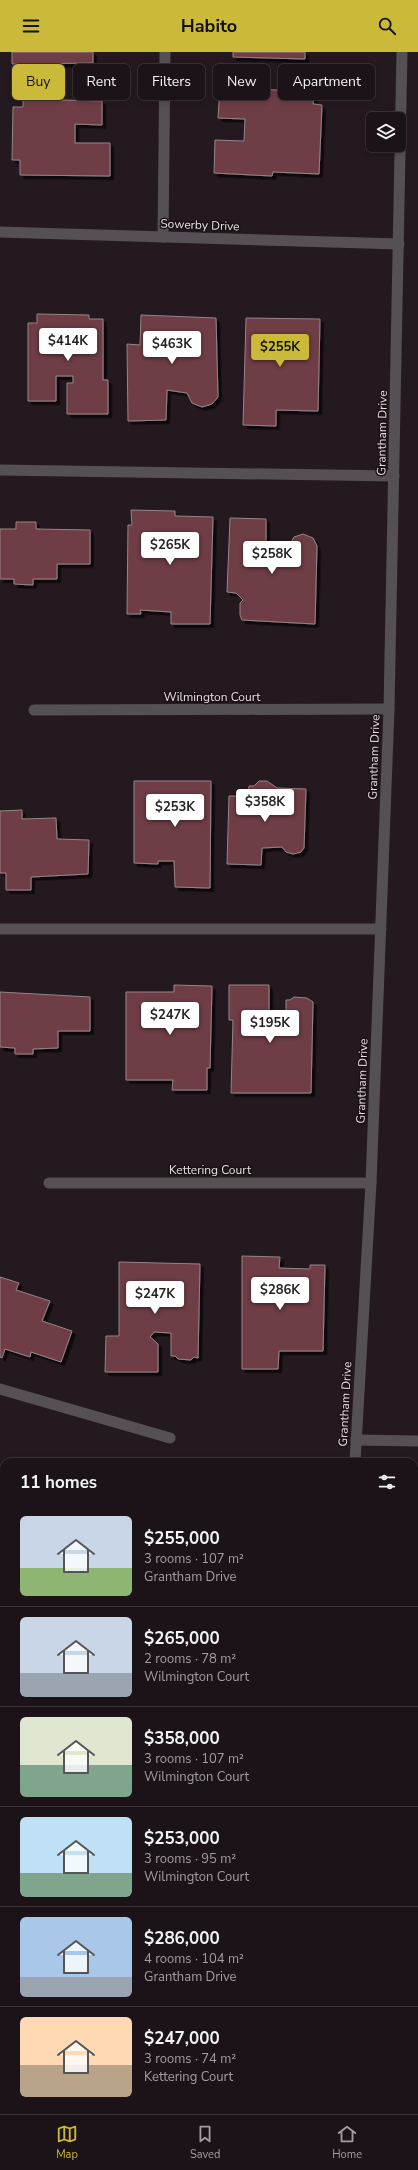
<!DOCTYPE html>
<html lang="en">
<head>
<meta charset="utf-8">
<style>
	:root { --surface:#1b1317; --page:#241c20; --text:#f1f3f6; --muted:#a09ea1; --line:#393236; --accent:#cbba39 }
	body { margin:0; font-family:"Nunito Sans",sans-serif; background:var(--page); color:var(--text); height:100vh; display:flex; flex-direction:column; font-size:15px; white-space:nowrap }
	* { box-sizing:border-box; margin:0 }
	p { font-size:13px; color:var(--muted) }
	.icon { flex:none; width:22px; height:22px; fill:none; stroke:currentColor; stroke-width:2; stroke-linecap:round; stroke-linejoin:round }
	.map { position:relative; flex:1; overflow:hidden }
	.sheet { position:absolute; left:0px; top:1406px; width:418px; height:656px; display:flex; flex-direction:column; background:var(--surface); border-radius:12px 12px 0 0; box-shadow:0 2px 6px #0003,0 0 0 1px var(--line) }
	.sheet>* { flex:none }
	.hud { position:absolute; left:12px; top:12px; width:394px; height:36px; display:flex; gap:8px }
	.tools { position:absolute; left:366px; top:60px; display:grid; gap:8px }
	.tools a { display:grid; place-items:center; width:40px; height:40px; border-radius:6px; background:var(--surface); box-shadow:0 2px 6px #0003,0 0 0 1px var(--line); font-size:20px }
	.price { position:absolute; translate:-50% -34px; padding:0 9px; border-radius:4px; background:#fff; color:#222; font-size:13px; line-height:26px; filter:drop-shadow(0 1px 2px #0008) }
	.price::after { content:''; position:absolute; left:50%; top:24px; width:12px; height:9px; margin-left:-6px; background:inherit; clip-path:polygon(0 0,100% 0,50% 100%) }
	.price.current { background:var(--accent); color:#111 }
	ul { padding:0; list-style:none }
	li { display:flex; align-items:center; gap:12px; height:100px; padding:0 20px }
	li+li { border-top:1px solid var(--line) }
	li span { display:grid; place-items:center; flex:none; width:112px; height:80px; border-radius:6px; color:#555 }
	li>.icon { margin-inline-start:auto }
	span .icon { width:48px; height:48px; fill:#fffc; stroke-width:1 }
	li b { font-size:17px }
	h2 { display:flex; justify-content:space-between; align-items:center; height:48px; padding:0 20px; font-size:17px }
	.tag { padding:0 14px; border-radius:6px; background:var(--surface); box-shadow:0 2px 6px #0003,0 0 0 1px var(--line); font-size:14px; line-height:36px }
	.tag.current { background:var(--accent); color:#111 }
	header { display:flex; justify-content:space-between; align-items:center; height:52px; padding:0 20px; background:var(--accent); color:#111; font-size:18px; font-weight:700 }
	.tabs { display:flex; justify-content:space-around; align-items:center; height:56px; border-top:1px solid var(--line); background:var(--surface); font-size:11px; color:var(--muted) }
	.tabs a { display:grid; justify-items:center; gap:2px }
	.tabs .current { color:var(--accent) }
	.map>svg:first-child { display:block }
	.building { fill:#6e3c45; stroke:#968587; filter:url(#shadow) }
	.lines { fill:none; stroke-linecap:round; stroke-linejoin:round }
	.service { stroke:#545055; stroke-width:11 }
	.minor { stroke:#545055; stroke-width:11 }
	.tertiary { stroke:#545055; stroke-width:11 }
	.labels { text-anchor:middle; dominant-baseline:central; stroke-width:3; stroke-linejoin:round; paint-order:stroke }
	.street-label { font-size:12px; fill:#e7dfe2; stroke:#1b1016 }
</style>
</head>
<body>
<header><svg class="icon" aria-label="menu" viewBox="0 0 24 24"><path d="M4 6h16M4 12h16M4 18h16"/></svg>Habito<svg class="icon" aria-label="search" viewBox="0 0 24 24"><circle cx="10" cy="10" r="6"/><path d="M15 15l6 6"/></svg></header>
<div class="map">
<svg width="418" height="2062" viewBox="0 0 418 2062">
	<defs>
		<filter id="shadow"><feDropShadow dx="3.5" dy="3.5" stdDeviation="0" flood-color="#0009"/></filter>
	</defs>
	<rect width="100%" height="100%" fill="#24191f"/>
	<!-- building -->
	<g class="building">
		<path d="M 12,0 L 93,0 L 93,11 L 12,12 Z"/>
		<path d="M 233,0 L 305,0 L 305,7 L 233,5 Z"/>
		<path d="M 220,35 L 314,40 L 313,52 L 322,53 L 319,122 L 273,120 L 272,124 L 214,121 L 215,88 L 244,89 L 245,67 L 218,66 Z"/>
		<path d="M 23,47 L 102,49 L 102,73 L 75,72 L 75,91 L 110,91 L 110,124 L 20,123 L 20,108 L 12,108 L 13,55 L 23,55 Z"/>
		<path d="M 37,262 L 89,263 L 89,267 L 103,267 L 103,328 L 108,328 L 108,362 L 67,362 L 67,331 L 73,331 L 73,324 L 56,324 L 56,349 L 28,349 L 28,271 L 37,271 Z"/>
		<path d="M 141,263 L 216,266 L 218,345 L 212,352 L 202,355 L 192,351 L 187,341 L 167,338 L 166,368 L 128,369 L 127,292 L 140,293 Z"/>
		<path d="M 246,266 L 320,267 L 318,359 L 276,358 L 276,374 L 243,373 Z"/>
		<path d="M 131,458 L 175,459 L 175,464 L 213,465 L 210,572 L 171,572 L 171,560 L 140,558 L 141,562 L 127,562 L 128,473 L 132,473 Z"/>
		<path d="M 230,466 L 266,467 L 266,495 L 288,496 L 294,485 L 303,482 L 313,486 L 317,494 L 315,572 L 242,568 L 240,563 L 240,551 L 243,548 L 236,541 L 227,540 Z"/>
		<path d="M 16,470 L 36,470 L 36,477 L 90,478 L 90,512 L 57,512 L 57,527 L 33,527 L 33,533 L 14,532 L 14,527 L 0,527 L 0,477 L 16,477 Z"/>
		<path d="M 134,729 L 211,729 L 210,836 L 175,835 L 174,809 L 158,809 L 158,812 L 134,811 Z"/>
		<path d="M 259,729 L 267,729 L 277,736 L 306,737 L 304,796 L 301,800 L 293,802 L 286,800 L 282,795 L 262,796 L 261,813 L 227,812 L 229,744 L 248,744 L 249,734 L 254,734 Z"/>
		<path d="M 22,758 L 22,767 L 56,766 L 57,787 L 89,788 L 88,822 L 31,825 L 31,838 L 6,838 L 6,821 L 0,821 L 0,759 Z"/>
		<path d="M 174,933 L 212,934 L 210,1016 L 207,1016 L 207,1038 L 172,1038 L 173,1028 L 126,1028 L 126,940 L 174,940 Z"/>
		<path d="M 229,933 L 269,933 L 269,973 L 286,974 L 286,948 L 290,948 L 294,945 L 307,946 L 313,950 L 311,1041 L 231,1041 L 233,968 L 229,968 Z"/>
		<path d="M 0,940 L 90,945 L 90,979 L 58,979 L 58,996 L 33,997 L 33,1002 L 15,1002 L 15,996 L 0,995 Z"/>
		<path d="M 242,1204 L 280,1205 L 279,1216 L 310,1217 L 310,1213 L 325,1213 L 323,1299 L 279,1299 L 278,1317 L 242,1317 Z"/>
		<path d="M 119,1210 L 200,1212 L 198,1306 L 194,1305 L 191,1308 L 178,1307 L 175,1304 L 171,1304 L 171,1281 L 154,1280 L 150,1285 L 158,1292 L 158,1320 L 105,1320 L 106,1284 L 119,1284 Z"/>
		<path d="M 0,1225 L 19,1231 L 16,1238 L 50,1249 L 42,1269 L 72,1279 L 61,1310 L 31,1300 L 30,1305 L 5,1297 L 2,1306 L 0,1305 Z"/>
		<path d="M 0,1609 L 4,1610 L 4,1683 L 0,1681 Z"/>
		<path d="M 418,1795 L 418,1821 L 414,1817 L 414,1799 Z"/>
		<path d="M 0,1846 L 4,1846 L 3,1935 L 0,1935 Z"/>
		<rect x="240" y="2058" width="39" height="4"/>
	</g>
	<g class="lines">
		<!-- service -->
		<g class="service">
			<path d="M 163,185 L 165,0"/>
			<path d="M 0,418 L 394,424"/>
			<path d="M 0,877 L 381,877"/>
			<path d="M 0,1337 L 170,1386"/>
			<path d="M 356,1388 L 418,1389"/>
			<path d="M 0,1528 L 4,1529"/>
			<path d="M 414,1665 L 418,1666"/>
			<path d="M 0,2015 L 4,2016"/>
			<path d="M 214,2058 L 214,2062"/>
		</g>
		<!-- minor -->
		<g class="minor">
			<path d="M 0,180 L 399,192"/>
			<path d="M 34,658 L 389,657"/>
			<path d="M 49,1131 L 371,1131"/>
			<path d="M 355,1410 L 371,1131 L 389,657 L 402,0"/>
			<path d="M 0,1768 L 4,1770"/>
			<path d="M 379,2058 L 379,2062"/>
		</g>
		<!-- tertiary -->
		<g class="tertiary">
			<path d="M 0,1442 L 4,1443"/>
			<path d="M 414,1568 L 418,1569"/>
		</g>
	</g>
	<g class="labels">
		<!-- street labels -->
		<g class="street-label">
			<text transform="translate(200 173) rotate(2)">Sowerby Drive</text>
			<text transform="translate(382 381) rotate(-89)">Grantham Drive</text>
			<text x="212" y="645">Wilmington Court</text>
			<text transform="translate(374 705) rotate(-88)">Grantham Drive</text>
			<text transform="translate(362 1029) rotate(-88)">Grantham Drive</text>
			<text x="210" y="1118">Kettering Court</text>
			<text transform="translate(345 1352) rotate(-87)">Grantham Drive</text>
		</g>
	</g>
</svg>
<div class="tools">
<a><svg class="icon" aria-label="layers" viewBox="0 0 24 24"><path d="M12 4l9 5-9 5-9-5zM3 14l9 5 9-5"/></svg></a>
</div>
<b class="price" style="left:68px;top:310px">$414K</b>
<b class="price" style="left:172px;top:313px">$463K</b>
<b class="price current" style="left:280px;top:316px">$255K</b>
<b class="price" style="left:170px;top:514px">$265K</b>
<b class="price" style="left:272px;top:523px">$258K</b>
<b class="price" style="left:265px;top:771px">$358K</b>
<b class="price" style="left:175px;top:776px">$253K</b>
<b class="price" style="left:170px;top:984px">$247K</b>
<b class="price" style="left:270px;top:992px">$195K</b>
<b class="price" style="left:280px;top:1259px">$286K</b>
<b class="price" style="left:155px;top:1263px">$247K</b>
<div class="hud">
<a class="tag current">Buy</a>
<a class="tag">Rent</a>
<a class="tag">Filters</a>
<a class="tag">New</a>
<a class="tag">Apartment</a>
</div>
<section class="sheet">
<h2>11 homes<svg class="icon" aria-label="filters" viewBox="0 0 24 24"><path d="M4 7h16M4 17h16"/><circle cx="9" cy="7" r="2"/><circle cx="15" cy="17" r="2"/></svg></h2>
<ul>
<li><span style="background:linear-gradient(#c9d6e8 65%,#8fb573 0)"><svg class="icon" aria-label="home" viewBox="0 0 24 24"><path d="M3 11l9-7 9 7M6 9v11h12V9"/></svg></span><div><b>$255,000</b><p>3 rooms · 107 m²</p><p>Grantham Drive</p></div></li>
<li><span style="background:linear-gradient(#c9d6e8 70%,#9aa5b1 0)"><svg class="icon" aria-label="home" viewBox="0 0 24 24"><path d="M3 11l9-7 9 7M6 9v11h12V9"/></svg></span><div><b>$265,000</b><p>2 rooms · 78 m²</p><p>Wilmington Court</p></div></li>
<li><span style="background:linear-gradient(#dfe7d0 60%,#7fa58c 0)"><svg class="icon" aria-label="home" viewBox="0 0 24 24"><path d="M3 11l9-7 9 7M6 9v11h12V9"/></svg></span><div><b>$358,000</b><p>3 rooms · 107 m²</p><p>Wilmington Court</p></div></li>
<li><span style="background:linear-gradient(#bfe0f5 70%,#7fa58c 0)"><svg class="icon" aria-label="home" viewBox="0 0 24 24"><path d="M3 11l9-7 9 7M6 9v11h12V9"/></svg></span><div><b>$253,000</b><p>3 rooms · 95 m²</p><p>Wilmington Court</p></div></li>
<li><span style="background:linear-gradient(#a9c7e8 75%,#9aa5b1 0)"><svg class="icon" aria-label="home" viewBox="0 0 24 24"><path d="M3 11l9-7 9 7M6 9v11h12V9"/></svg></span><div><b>$286,000</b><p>4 rooms · 104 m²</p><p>Grantham Drive</p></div></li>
<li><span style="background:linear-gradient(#ffd9b3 60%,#b9a48a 0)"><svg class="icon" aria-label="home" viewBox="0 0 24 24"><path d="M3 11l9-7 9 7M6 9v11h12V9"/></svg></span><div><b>$247,000</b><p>3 rooms · 74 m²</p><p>Kettering Court</p></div></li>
</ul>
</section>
</div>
<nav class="tabs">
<a class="current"><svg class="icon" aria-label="map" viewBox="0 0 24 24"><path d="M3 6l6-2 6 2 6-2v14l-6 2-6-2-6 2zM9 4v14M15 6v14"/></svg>Map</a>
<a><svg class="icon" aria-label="saved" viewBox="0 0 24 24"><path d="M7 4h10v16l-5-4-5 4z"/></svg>Saved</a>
<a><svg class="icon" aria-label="home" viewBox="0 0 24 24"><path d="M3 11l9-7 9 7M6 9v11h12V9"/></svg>Home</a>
</nav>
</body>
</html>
